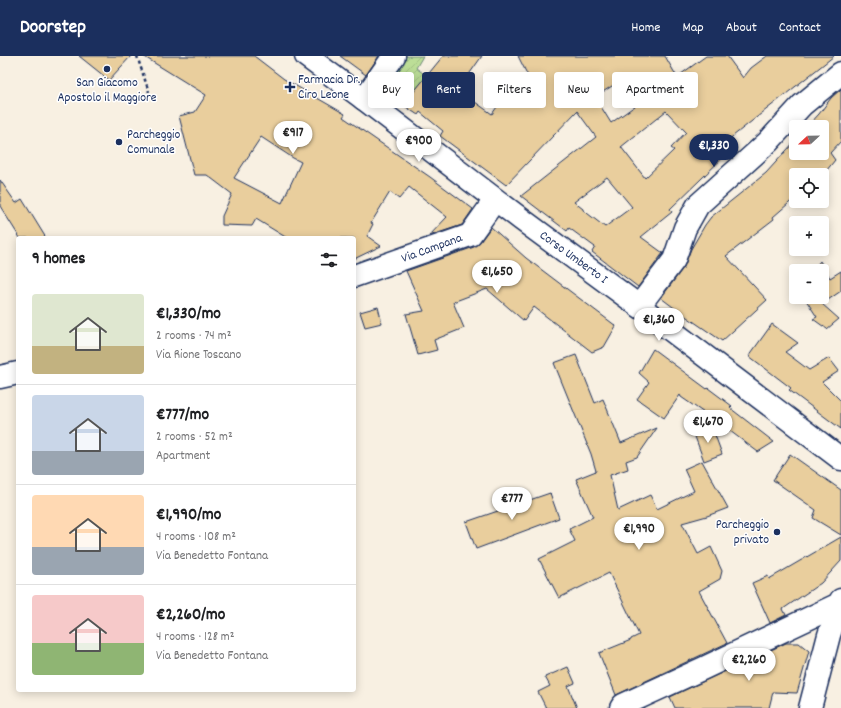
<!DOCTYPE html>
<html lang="en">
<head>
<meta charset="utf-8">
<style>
	:root { --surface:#fff; --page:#f6f6f6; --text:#202124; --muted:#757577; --line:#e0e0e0; --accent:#1b2f5e }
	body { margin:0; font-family:Dekko,sans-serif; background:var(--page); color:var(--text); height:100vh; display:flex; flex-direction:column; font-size:15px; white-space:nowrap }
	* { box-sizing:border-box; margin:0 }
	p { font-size:13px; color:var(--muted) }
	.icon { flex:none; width:22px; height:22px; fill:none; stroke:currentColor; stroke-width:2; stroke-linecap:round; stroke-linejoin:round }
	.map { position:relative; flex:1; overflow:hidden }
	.drawer { position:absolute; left:16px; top:180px; width:340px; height:456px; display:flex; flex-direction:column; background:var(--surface); border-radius:4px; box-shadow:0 2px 10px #0003 }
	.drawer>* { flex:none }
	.hud { position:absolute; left:368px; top:16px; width:380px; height:36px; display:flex; gap:8px }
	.needle { width:26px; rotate:248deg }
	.controls { position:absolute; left:789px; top:64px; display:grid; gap:8px }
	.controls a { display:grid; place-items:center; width:40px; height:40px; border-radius:4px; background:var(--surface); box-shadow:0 2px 10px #0003; font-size:20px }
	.price { position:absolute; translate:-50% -34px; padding:0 9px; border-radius:14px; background:#fff; color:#222; font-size:13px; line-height:26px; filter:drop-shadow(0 1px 2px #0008) }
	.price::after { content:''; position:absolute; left:50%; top:24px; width:12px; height:9px; margin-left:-6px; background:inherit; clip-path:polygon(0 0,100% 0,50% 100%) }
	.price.selected { background:var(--accent); color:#fff }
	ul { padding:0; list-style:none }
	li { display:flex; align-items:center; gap:12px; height:100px; padding:0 16px }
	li+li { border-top:1px solid var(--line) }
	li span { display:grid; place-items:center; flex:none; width:112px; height:80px; border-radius:4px; color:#555 }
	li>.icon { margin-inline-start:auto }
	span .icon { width:48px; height:48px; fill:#fffc; stroke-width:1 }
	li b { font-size:17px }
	h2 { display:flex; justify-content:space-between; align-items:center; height:48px; padding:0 16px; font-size:17px }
	.chip { padding:0 14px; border-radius:4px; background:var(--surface); box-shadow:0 2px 10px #0003; font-size:14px; line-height:36px }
	.chip.selected { background:var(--accent); color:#fff }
	header { display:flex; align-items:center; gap:24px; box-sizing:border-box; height:56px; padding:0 20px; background:var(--accent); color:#fff }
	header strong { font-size:19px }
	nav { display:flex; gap:22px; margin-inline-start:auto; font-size:14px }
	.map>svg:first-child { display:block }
	.garden { fill:url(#garden-furrows); stroke:#6c867a }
	.building { fill:#e9ce9d; stroke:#1b2f5e; fill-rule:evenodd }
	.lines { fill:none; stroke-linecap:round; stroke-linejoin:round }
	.minor-casing { stroke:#1b2f5e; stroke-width:25 }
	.secondary-casing { stroke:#1b2f5e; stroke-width:25 }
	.path { stroke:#1b2f5e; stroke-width:2.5; stroke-dasharray:3 3; stroke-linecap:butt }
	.minor { stroke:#fff; stroke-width:22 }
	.secondary { stroke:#fff; stroke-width:22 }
	.poi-dot { fill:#1b2f5e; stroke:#fff; stroke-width:1.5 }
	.labels { text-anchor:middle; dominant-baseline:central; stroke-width:3; stroke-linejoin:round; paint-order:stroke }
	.poi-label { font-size:13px; fill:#1b2f5e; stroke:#fff; text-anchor:start }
	.street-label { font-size:13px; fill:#1b2f5e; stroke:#fff }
</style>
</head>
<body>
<header>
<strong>Doorstep</strong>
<nav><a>Home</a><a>Map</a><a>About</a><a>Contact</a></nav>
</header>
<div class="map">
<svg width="841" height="652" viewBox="0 0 841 652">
	<defs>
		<pattern id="garden-furrows" width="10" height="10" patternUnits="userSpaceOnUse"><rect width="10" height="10" fill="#bcde97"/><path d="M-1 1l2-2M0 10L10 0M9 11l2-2" fill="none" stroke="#a1bf85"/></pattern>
	</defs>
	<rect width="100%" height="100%" fill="#f8f0e2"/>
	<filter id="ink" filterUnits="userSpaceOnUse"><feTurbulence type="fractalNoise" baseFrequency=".025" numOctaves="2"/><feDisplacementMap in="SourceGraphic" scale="8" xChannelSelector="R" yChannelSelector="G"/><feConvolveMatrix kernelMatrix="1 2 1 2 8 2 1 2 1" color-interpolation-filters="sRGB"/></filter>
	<g filter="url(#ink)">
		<!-- garden -->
		<path class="garden" d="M 399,0 L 423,0 L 416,12 L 427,20 L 401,51 L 376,33 Z"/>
		<!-- building -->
		<g class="building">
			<path d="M 79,0 L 131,0 L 109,24 Z"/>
			<path d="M 143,0 L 254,0 L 284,23 L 345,58 L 343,61 L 430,121 L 473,153 L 462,169 L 429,180 L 447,161 L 409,131 L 399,143 L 390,136 L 371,167 L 373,168 L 367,180 L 381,190 L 354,203 L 354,182 L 287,182 L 256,163 L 252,170 L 222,169 L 222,160 L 232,138 L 207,119 L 194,119 L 179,60 L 195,56 L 206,39 ZM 261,81 L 293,102 L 301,106 L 282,147 L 234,122 Z"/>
			<path d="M 340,0 L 379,0 L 366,19 Z"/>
			<path d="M 443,0 L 482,0 L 458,34 L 492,58 L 504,41 L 516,49 L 532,28 L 518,0 L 665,0 L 677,21 L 706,0 L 727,0 L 743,22 L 751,12 L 767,0 L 834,0 L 728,84 L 733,92 L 670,153 L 672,156 L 641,181 L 663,197 L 638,231 L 592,196 L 595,191 L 569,172 L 567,175 L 521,140 L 596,81 L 577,55 L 506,129 L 440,80 L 443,75 L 420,56 L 418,59 L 403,49 ZM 626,21 L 642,45 L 611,67 L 595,41 ZM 666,55 L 686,76 L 671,92 L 674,94 L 645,122 L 621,91 ZM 607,121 L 632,151 L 605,171 L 583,154 L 583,153 L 574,146 Z"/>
			<path d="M 841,33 L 841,85 L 830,97 L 835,104 L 822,120 L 822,119 L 796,119 L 796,141 L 773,161 L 774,163 L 726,200 L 767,244 L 722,285 L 681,257 L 661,242 L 684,211 L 691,193 L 705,169 L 711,161 L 766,117 L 796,84 L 796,97 L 822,97 L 822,71 L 807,71 L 819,58 L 831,42 Z"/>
			<path d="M 0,124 L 16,147 L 22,143 L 46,182 L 20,182 L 0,150 Z"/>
			<path d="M 491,171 L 526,202 L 616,270 L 604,291 L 592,296 L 534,251 L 524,265 L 487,233 L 453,246 L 464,272 L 434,284 L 437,294 L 418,299 L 406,258 L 424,255 L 406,215 L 474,191 L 480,186 Z"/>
			<path d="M 820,205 L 830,222 L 841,215 L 841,235 L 822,248 L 839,263 L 827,273 L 813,263 L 817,261 L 804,241 L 822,241 L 822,215 L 812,215 Z"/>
			<path d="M 378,251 L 382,267 L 365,271 L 360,256 Z"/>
			<path d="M 772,268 L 798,287 L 785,296 L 809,314 L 829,302 L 839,315 L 822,326 L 841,345 L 841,373 L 789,334 L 791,332 L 749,300 Z"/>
			<path d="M 653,293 L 707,333 L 708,332 L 732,350 L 730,352 L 774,386 L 758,396 L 706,357 L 707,359 L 681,341 L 680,339 L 664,362 L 637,343 L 649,326 L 639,317 Z"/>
			<path d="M 576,299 L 595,347 L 603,343 L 621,387 L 657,372 L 637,401 L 626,405 L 628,413 L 610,419 L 618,454 L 650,439 L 657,453 L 694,435 L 684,413 L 702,405 L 728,452 L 707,460 L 682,467 L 698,498 L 711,491 L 722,515 L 720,523 L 699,535 L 727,587 L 616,639 L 599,597 L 631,584 L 631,583 L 639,579 L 609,517 L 559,542 L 539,503 L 575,485 L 569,473 L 593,461 L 576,423 L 596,415 L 591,398 L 554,307 Z"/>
			<path d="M 712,371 L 722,398 L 704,405 L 694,378 Z"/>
			<path d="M 790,398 L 841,434 L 841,479 L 813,462 L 816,454 L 773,424 Z"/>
			<path d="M 550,437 L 559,462 L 476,493 L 466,466 Z"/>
			<path d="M 841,481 L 841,505 L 821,527 L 783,553 L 786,559 L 770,567 L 752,527 L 768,520 L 769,523 Z"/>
			<path d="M 786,587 L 799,587 L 809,595 L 797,637 L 773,636 L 769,652 L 675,652 L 670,641 Z"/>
			<path d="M 568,611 L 575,627 L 568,630 L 577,652 L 546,652 L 538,636 L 550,630 L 545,621 Z"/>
		</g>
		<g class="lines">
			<defs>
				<g id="minor">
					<path d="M 364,43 L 394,0"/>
					<path d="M 354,220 L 470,179 L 495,144"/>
					<path d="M 639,250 L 674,204 L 685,172 L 698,149 L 768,86 L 802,49 L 841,17"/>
					<path d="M 0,321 L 18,317"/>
					<path d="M 621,652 L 623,649 L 704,612 L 839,548"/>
					<path d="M 810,652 L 829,579 L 841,544"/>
				</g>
				<path id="secondary" d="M 306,0 L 364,43 L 521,163 L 639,250 L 841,403"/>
			</defs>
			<!-- minor casing -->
			<use href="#minor" class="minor-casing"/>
			<!-- secondary casing -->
			<use href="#secondary" class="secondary-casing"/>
			<!-- path -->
			<path class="path" d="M 137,0 L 149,36"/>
			<!-- minor -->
			<use href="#minor" class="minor"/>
			<!-- secondary -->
			<use href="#secondary" class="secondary"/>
		</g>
	</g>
	<!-- markers -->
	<g class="poi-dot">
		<circle cx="107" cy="13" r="4"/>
		<path d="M288 25h4v4h4v4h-4v4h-4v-4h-4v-4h4z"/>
		<circle cx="119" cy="86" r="4"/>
		<circle cx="777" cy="476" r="4"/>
	</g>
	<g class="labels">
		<!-- poi labels -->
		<g class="poi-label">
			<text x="298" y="24">Farmacia Dr.<tspan x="298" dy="15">Ciro Leone</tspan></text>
			<text x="107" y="27" text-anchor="middle">San Giacomo<tspan x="107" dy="15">Apostolo il Maggiore</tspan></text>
			<text x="127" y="79">Parcheggio<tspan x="127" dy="15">Comunale</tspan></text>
			<text x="769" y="469" text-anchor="end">Parcheggio<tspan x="769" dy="15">privato</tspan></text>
		</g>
		<!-- street labels -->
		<g class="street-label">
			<text transform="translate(432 193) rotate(-20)">Via Campana</text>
			<text transform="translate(573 202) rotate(36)">Corso Umberto I</text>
		</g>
	</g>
</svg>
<div class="controls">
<a><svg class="needle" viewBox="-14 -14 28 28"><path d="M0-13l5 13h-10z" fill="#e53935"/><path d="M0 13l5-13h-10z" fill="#757577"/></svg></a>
<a><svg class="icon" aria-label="locate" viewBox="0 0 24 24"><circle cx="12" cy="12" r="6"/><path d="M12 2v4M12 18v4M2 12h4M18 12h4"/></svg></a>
<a>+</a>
<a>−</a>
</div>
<b class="price" style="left:293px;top:99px">€917</b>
<b class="price" style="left:419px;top:107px">€900</b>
<b class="price selected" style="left:714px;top:112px">€1,330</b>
<b class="price" style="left:497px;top:238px">€1,650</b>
<b class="price" style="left:659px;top:286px">€1,360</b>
<b class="price" style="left:708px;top:388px">€1,670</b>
<b class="price" style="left:512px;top:465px">€777</b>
<b class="price" style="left:639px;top:495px">€1,990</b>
<b class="price" style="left:749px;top:626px">€2,260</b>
<div class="hud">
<a class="chip">Buy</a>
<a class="chip selected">Rent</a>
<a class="chip">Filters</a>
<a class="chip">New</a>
<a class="chip">Apartment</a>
</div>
<section class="drawer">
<h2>9 homes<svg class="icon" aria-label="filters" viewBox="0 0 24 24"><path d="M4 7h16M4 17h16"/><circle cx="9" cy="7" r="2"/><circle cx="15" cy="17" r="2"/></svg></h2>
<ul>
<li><span style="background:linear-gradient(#dfe7d0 65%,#c2b280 0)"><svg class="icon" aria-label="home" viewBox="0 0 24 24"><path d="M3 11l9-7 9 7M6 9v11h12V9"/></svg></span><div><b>€1,330/mo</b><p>2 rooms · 74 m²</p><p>Via Rione Toscano</p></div></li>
<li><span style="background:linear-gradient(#c9d6e8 70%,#9aa5b1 0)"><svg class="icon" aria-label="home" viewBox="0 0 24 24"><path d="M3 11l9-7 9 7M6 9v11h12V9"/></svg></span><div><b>€777/mo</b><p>2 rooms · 52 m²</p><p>Apartment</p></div></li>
<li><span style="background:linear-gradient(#ffd9b3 65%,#9aa5b1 0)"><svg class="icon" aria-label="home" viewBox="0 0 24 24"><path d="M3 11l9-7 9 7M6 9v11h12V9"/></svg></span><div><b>€1,990/mo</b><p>4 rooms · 108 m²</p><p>Via Benedetto Fontana</p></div></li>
<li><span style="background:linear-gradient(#f6c9c9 60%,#8fb573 0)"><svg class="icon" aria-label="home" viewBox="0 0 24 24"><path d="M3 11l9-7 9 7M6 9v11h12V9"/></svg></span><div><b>€2,260/mo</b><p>4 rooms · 128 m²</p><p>Via Benedetto Fontana</p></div></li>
</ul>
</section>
</div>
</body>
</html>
